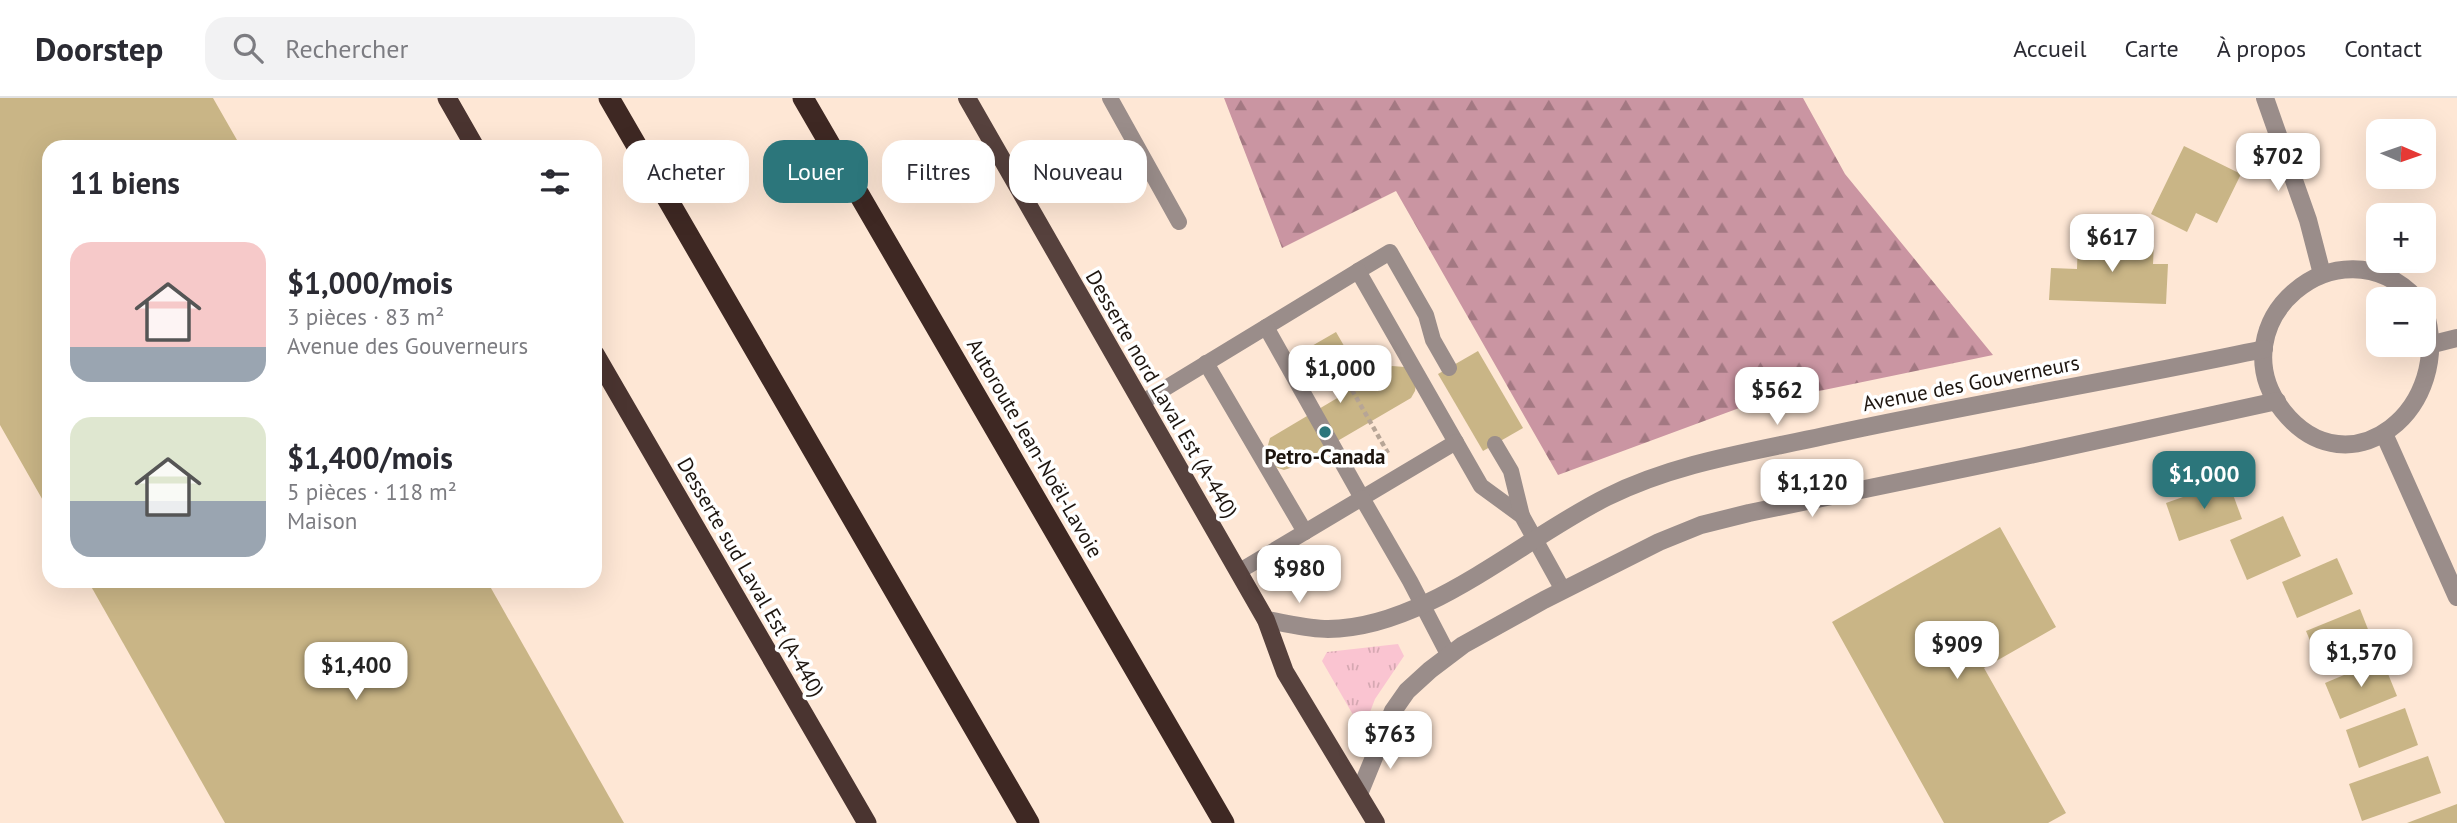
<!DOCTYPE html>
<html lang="fr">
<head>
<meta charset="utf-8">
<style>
	:root { --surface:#fff; --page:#f2f2f3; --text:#2b2b33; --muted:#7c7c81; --line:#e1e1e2; --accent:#2c767b }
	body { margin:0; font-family:"PT Sans",sans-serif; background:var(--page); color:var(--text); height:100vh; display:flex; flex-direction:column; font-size:26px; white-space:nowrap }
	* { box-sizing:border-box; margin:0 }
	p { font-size:23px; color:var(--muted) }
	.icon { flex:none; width:38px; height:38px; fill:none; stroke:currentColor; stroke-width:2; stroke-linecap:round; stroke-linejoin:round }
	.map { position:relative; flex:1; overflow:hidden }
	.sheet { position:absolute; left:42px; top:42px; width:560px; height:448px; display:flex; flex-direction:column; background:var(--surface); border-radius:21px; box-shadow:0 7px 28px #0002 }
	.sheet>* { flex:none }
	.banner { position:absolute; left:623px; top:42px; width:665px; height:63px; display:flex; gap:14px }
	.needle { width:46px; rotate:92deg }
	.controls { position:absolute; left:2366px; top:21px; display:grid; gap:14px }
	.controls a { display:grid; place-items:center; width:70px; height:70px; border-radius:14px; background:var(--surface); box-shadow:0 7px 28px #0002; font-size:35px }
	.price { position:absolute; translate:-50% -60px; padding:0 16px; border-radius:14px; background:#fff; color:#222; font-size:23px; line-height:46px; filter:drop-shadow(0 2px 4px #0008) }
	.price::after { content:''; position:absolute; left:50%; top:42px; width:21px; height:16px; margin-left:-10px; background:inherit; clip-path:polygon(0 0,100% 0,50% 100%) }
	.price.active { background:var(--accent); color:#fff }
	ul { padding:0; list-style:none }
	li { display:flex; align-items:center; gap:21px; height:175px; padding:0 28px }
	li span { display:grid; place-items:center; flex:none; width:196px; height:140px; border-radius:21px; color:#555 }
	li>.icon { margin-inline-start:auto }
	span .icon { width:84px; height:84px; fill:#fffc; stroke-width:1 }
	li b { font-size:30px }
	h2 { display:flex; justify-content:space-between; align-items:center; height:84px; padding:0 28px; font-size:30px }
	.pill { padding:0 24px; border-radius:21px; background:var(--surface); box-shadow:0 7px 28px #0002; font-size:24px; line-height:63px }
	.pill.active { background:var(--accent); color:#fff }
	header { display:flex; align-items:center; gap:42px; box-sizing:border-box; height:98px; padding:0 35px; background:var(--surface); border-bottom:2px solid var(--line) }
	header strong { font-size:33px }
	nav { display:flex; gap:38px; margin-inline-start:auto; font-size:24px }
	.search { width:490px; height:63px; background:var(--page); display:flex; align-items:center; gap:18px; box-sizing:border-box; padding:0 24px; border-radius:21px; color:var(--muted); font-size:26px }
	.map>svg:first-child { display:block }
	.grass { fill:url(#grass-tufts) }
	.forest { fill:url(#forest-firs) }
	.building { fill:#c9b586 }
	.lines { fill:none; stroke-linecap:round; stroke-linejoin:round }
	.path { stroke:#b7a596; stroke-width:4.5; stroke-dasharray:5 3.5; stroke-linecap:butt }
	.service { stroke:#9a8d8a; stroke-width:16 }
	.minor { stroke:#9a8d8a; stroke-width:18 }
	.tertiary { stroke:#9a8d8a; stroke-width:18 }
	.primary { stroke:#56413d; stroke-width:18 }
	.trunk { stroke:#4a3430; stroke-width:19 }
	.motorway { stroke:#3e2823; stroke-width:21 }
	.poi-dot { fill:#2c767b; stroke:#fff; stroke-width:2.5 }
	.labels { text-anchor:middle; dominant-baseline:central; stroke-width:7; stroke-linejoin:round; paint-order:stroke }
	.street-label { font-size:21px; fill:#1d150f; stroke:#fff }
	.poi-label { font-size:21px; font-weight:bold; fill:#1d150f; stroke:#fff }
</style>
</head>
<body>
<header>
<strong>Doorstep</strong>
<div class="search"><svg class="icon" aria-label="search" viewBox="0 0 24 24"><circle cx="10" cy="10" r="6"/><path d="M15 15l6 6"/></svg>Rechercher</div>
<nav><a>Accueil</a><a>Carte</a><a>À propos</a><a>Contact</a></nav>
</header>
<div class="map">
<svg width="2457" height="725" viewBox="0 0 2457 725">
	<defs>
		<pattern id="grass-tufts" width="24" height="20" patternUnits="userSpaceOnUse" patternTransform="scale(1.75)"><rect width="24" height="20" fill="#fac4d1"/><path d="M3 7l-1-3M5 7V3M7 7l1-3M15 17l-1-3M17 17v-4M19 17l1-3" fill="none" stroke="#d6a8b2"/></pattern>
		<pattern id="forest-firs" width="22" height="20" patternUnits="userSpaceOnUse" patternTransform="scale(1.75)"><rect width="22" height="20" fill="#ca95a2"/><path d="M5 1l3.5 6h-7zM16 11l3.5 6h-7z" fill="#a37882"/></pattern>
	</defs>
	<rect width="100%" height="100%" fill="#fee7d5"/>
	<!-- grass -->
	<path class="grass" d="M 1398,546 L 1404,558 L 1375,601 L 1367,622 L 1356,622 L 1322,563 L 1327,554 Z"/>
	<!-- forest -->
	<path class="forest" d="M 1224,0 L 1803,0 L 1845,76 L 1993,257 L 1742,309 L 1558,377 L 1396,93 L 1282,150 Z"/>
	<!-- building -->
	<g class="building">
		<path d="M 0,0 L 213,0 L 241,49 L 49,49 L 49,413 L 0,327 Z"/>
		<path d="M 2184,48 L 2241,76 L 2217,125 L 2196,115 L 2187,134 L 2151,116 Z"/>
		<path d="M 2078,140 L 2154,143 L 2153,166 L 2168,166 L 2166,206 L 2049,202 L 2051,170 L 2077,171 Z"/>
		<path d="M 1336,234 L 1365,284 L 1392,268 L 1405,269 L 1416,286 L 1415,293 L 1411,300 L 1293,369 L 1284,372 L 1275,369 L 1266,354 L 1270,340 L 1339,299 L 1310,249 Z"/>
		<path d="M 1478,253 L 1523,330 L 1483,353 L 1438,276 Z"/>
		<path d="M 2228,383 L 2242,421 L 2179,443 L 2166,405 Z"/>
		<path d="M 2283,418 L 2301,458 L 2247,482 L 2230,442 Z"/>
		<path d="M 2000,429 L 2056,529 L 1984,570 L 2066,715 L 2048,725 L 1944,725 L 1832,524 Z"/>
		<path d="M 2337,460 L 2353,496 L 2297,520 L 2282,484 Z"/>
		<path d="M 88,483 L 487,483 L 624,725 L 225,725 Z"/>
		<path d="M 2360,511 L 2375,549 L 2322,571 L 2306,533 Z"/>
		<path d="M 2382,561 L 2397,598 L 2340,621 L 2325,585 Z"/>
		<path d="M 2405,610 L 2418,647 L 2359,670 L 2346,632 Z"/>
		<path d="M 2428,658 L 2441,695 L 2362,723 L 2349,686 Z"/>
		<path d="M 2457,706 L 2457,725 L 2407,725 Z"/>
	</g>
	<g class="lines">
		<!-- path -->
		<path class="path" d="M 1352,292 L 1388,355"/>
		<!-- service -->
		<g class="service">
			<path d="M 1110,0 L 1179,124"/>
			<path d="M 1358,173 L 1390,154 L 1426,217 L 1433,242 L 1449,270"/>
			<path d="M 1266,229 L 1358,173 L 1481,388 L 1522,418 L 1563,492"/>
			<path d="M 1206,265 L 1305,434"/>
			<path d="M 1141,305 L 1266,229 L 1362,400 L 1456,344"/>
			<path d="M 1495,346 L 1511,373 L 1522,418"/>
			<path d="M 1238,474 L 1362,400 L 1410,483 L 1449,558"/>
		</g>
		<!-- minor -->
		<path class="minor" d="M 2385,338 L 2457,499"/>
		<!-- tertiary -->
		<g class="tertiary">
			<path d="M 2265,0 L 2308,122 L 2322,176"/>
			<path d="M 2417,201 C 2338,118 2215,226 2283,313 C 2349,396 2457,310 2424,210"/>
			<path d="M 2437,245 L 2457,240"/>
			<path d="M 1266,522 C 1286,525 1308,531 1328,531 C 1425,531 1522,441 1607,399 C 1675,365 1751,354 1824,338 C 1971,306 2118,282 2264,251"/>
			<path d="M 1359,696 L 1393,613 L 1407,593 L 1430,572 L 1463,547 L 1544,502 L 1659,444 L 1701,427 L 1749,415 L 2025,358 L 2277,303"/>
		</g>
		<!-- primary -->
		<path class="primary" d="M 967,0 L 1266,522 L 1285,574 L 1376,725"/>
		<!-- trunk -->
		<g class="trunk">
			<path d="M 447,0 L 475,49"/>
			<path d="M 595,256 L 867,725"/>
		</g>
		<!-- motorway -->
		<g class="motorway">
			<path d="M 609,0 L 1029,725"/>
			<path d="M 803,0 L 1224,725"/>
		</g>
	</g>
	<!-- markers -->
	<circle class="poi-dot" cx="1325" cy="334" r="7"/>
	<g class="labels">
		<!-- street labels -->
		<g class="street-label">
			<text transform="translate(1971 285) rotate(-11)">Avenue des Gouverneurs</text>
			<text transform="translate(1162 296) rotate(60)">Desserte nord Laval Est (A-440)</text>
			<text transform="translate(1035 350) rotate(60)">Autoroute Jean-Noël-Lavoie</text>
			<text transform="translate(751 479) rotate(60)">Desserte sud Laval Est (A-440)</text>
		</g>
		<!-- poi labels -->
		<g class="poi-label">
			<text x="1325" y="358">Petro-Canada</text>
		</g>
	</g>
</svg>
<div class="controls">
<a><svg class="needle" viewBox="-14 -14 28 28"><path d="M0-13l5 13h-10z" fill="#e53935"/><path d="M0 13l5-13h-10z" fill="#7c7c81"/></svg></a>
<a>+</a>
<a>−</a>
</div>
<b class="price" style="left:2278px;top:95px">$702</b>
<b class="price" style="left:2112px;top:176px">$617</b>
<b class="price" style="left:1340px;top:307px">$1,000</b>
<b class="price" style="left:1777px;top:329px">$562</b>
<b class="price active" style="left:2204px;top:413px">$1,000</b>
<b class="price" style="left:1812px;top:421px">$1,120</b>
<b class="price" style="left:1299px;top:507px">$980</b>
<b class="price" style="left:1957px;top:583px">$909</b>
<b class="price" style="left:2361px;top:591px">$1,570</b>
<b class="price" style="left:356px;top:604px">$1,400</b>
<b class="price" style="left:1390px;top:673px">$763</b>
<div class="banner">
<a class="pill">Acheter</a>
<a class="pill active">Louer</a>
<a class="pill">Filtres</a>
<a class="pill">Nouveau</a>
</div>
<section class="sheet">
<h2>11 biens<svg class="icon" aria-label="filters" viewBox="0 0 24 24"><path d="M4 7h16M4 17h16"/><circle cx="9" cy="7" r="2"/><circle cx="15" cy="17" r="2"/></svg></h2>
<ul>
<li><span style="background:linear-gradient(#f6c9c9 75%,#9aa5b1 0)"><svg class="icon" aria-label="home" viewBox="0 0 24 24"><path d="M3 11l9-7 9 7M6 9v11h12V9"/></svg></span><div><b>$1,000/mois</b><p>3 pièces · 83 m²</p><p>Avenue des Gouverneurs</p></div></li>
<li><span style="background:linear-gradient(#dfe7d0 60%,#9aa5b1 0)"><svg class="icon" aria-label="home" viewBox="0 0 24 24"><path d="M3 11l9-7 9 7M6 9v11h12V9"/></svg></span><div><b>$1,400/mois</b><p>5 pièces · 118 m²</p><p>Maison</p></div></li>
</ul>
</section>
</div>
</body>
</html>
